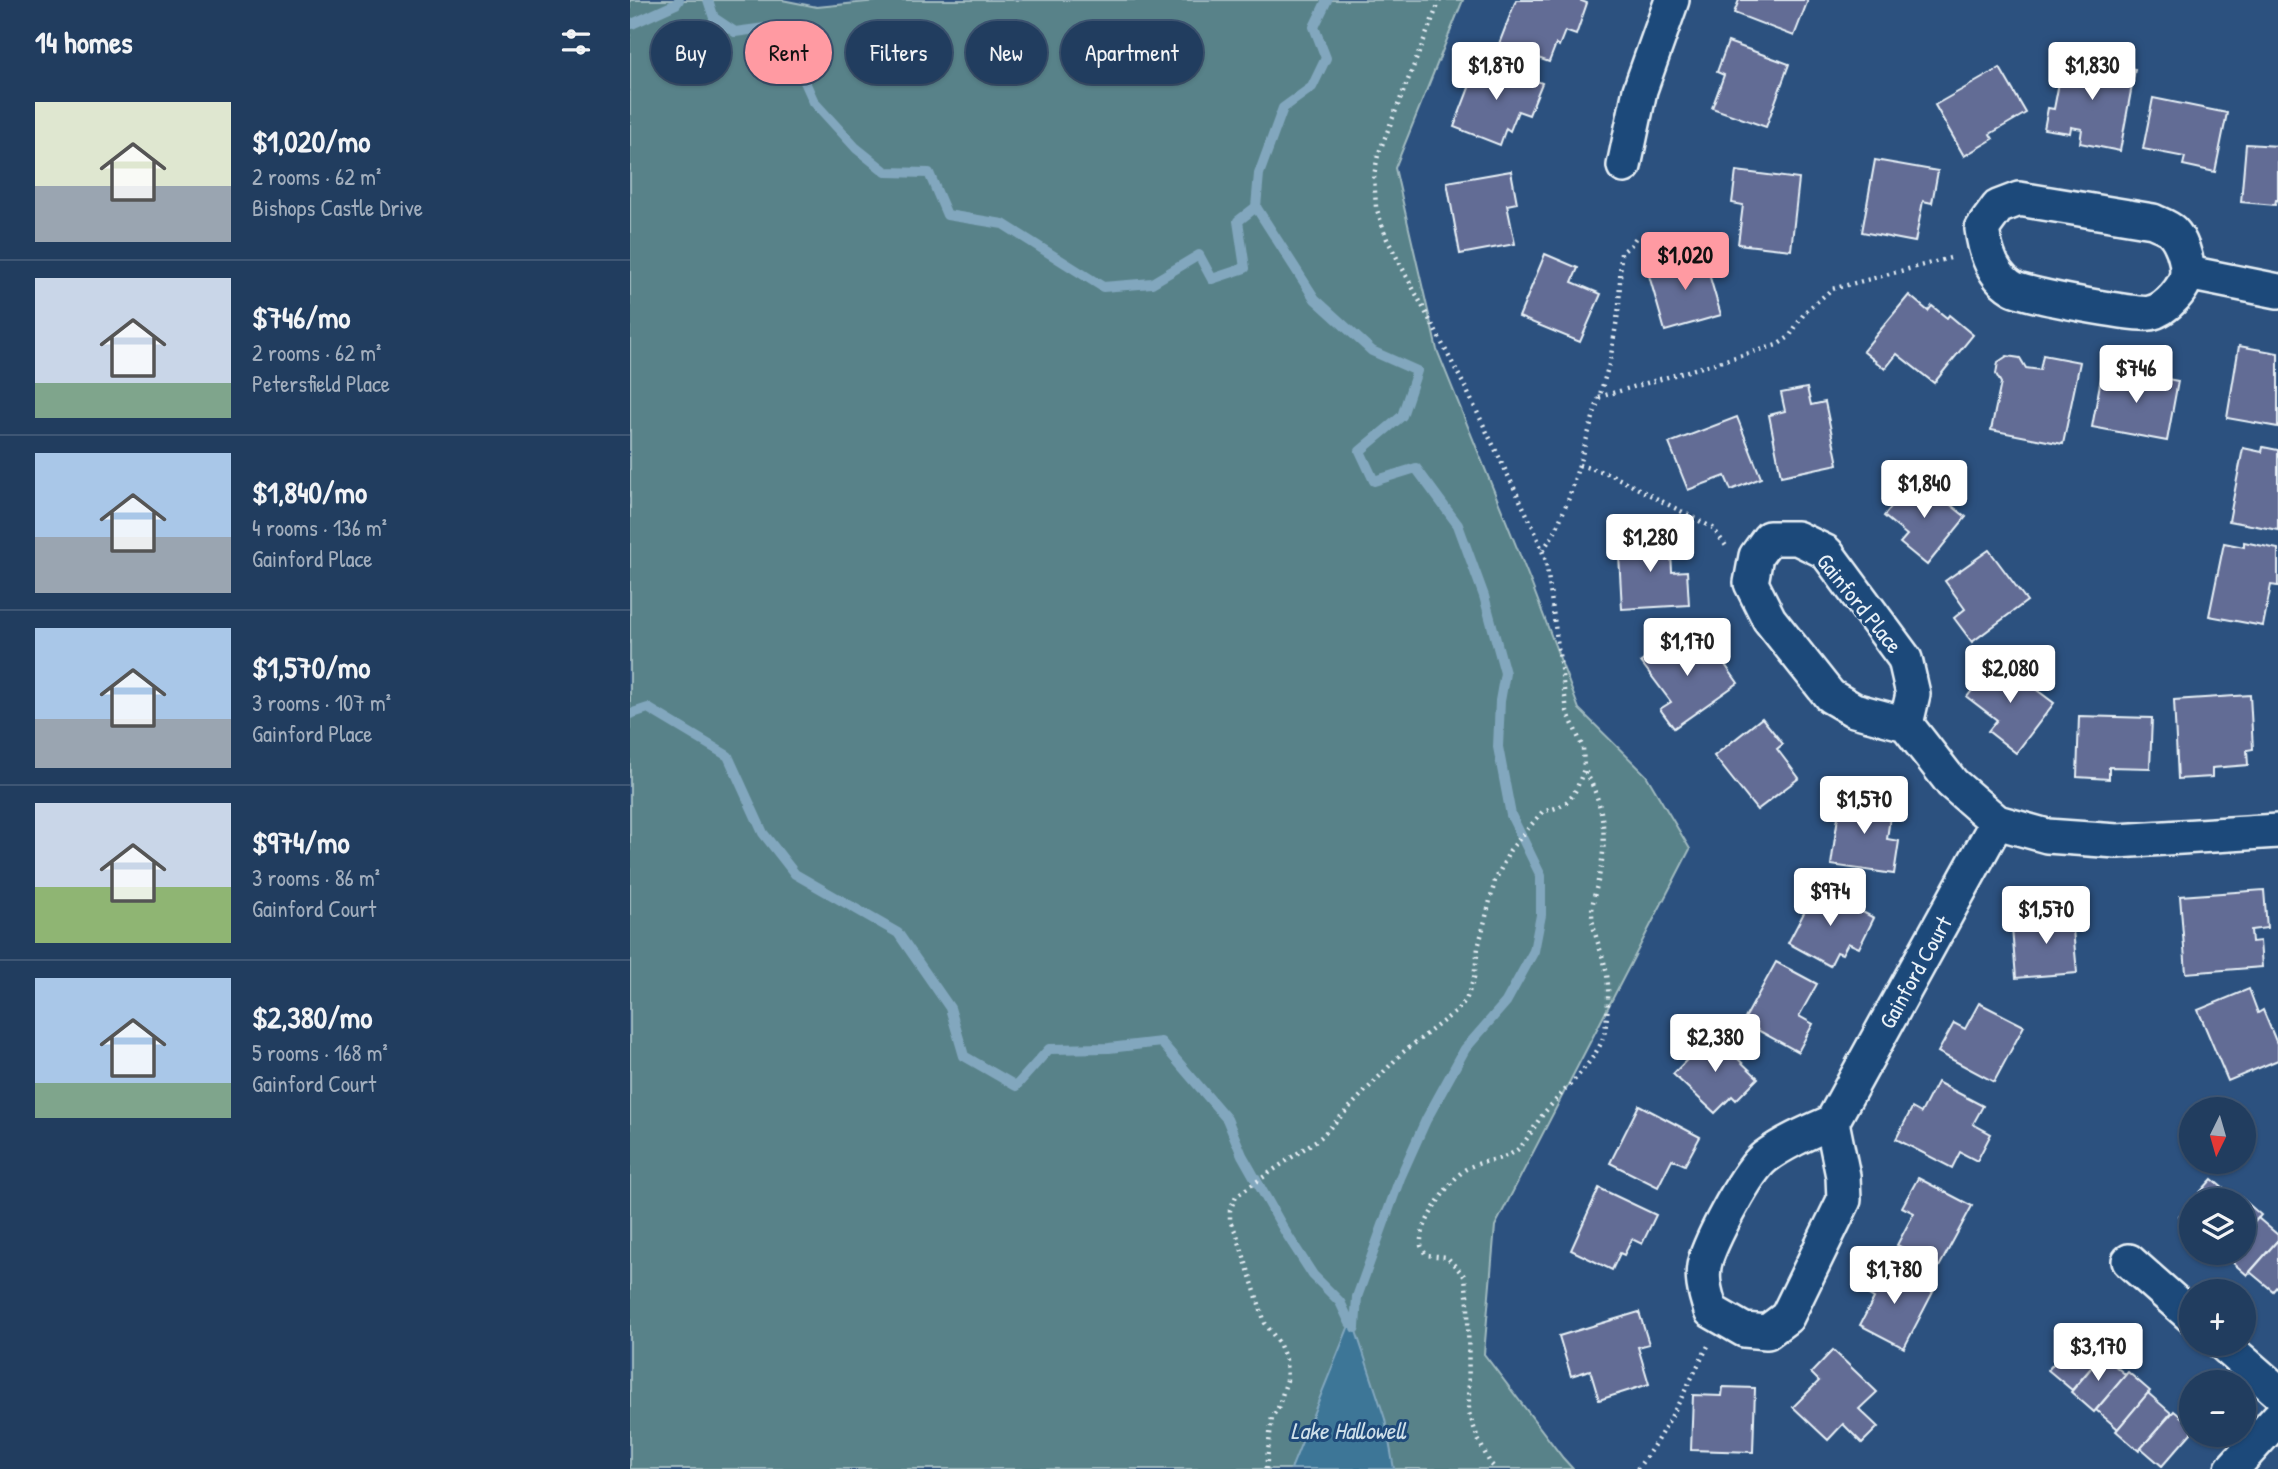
<!DOCTYPE html>
<html lang="en">
<head>
<meta charset="utf-8">
<style>
	:root { --surface:#213d5f; --page:#294465; --text:#f1f3f6; --muted:#a2aebd; --line:#3e5674; --accent:#ff9aa2 }
	body { margin:0; font-family:"Patrick Hand",sans-serif; background:var(--page); color:var(--text); height:100vh; display:flex; flex-direction:column; font-size:26px; white-space:nowrap }
	* { box-sizing:border-box; margin:0 }
	p { font-size:23px; color:var(--muted) }
	.icon { flex:none; width:38px; height:38px; fill:none; stroke:currentColor; stroke-width:2; stroke-linecap:round; stroke-linejoin:round }
	.map { position:relative; flex:1; overflow:hidden }
	.drawer { display:flex; flex-direction:column; background:var(--surface); width:630px }
	.drawer>* { flex:none }
	.top-card { position:absolute; left:21px; top:21px; width:665px; height:63px; display:flex; gap:14px }
	.needle { width:46px; rotate:185deg }
	.tools { position:absolute; left:1549px; top:1097px; display:grid; gap:14px }
	.tools a { display:grid; place-items:center; width:77px; height:77px; border-radius:50%; background:var(--surface); box-shadow:0 2px 5px #0004,0 0 0 2px var(--line); font-size:35px }
	.price { position:absolute; translate:-50% -60px; padding:0 16px; border-radius:7px; background:#fff; color:#222; font-size:23px; line-height:46px; filter:drop-shadow(0 2px 4px #0008) }
	.price::after { content:''; position:absolute; left:50%; top:42px; width:21px; height:16px; margin-left:-10px; background:inherit; clip-path:polygon(0 0,100% 0,50% 100%) }
	.price.current { background:var(--accent); color:#111 }
	ul { padding:0; list-style:none }
	li { display:flex; align-items:center; gap:21px; height:175px; padding:0 35px }
	li+li { border-top:2px solid var(--line) }
	li span { display:grid; place-items:center; flex:none; width:196px; height:140px; border-radius:0px; color:#555 }
	li>.icon { margin-inline-start:auto }
	span .icon { width:84px; height:84px; fill:#fffc; stroke-width:1 }
	li b { font-size:30px }
	h2 { display:flex; justify-content:space-between; align-items:center; height:84px; padding:0 35px; font-size:30px }
	.chip { padding:0 24px; border-radius:32px; background:var(--surface); box-shadow:0 2px 5px #0004,0 0 0 2px var(--line); font-size:24px; line-height:63px }
	.chip.current { background:var(--accent); color:#111 }
	main { display:flex; flex:1; min-height:0 }
	.map>svg:first-child { display:block }
	.green { fill:#598289; stroke:#a0bac0; stroke-width:2 }
	.water { fill:#3e7697; stroke:#82a7be; stroke-width:2 }
	.lines { fill:none; stroke-linecap:round; stroke-linejoin:round }
	.stream { stroke:#82a7be; stroke-width:10 }
	.building { fill:#626c95; stroke:#e8f1f8; stroke-width:2 }
	.minor-casing { stroke:#e8f1f8; stroke-width:38 }
	.path { stroke:#e8f1f8; stroke-width:4.5; stroke-dasharray:2 5; stroke-linecap:butt }
	.minor { stroke:#1f4a7a; stroke-width:33 }
	.labels { text-anchor:middle; dominant-baseline:central; stroke-width:6; stroke-linejoin:round; paint-order:stroke }
	.street-label { font-size:23px; fill:#e8f1f8; stroke:#1f4a7a }
	.water-label { font-size:24px; font-style:italic; fill:#cedfe9; stroke:#1f4a7a }
</style>
</head>
<body>
<main>
<section class="drawer">
<h2>14 homes<svg class="icon" aria-label="filters" viewBox="0 0 24 24"><path d="M4 7h16M4 17h16"/><circle cx="9" cy="7" r="2"/><circle cx="15" cy="17" r="2"/></svg></h2>
<ul>
<li><span style="background:linear-gradient(#dfe7d0 60%,#9aa5b1 0)"><svg class="icon" aria-label="home" viewBox="0 0 24 24"><path d="M3 11l9-7 9 7M6 9v11h12V9"/></svg></span><div><b>$1,020/mo</b><p>2 rooms · 62 m²</p><p>Bishops Castle Drive</p></div></li>
<li><span style="background:linear-gradient(#c9d6e8 75%,#7fa58c 0)"><svg class="icon" aria-label="home" viewBox="0 0 24 24"><path d="M3 11l9-7 9 7M6 9v11h12V9"/></svg></span><div><b>$746/mo</b><p>2 rooms · 62 m²</p><p>Petersfield Place</p></div></li>
<li><span style="background:linear-gradient(#a9c7e8 60%,#9aa5b1 0)"><svg class="icon" aria-label="home" viewBox="0 0 24 24"><path d="M3 11l9-7 9 7M6 9v11h12V9"/></svg></span><div><b>$1,840/mo</b><p>4 rooms · 136 m²</p><p>Gainford Place</p></div></li>
<li><span style="background:linear-gradient(#a9c7e8 65%,#9aa5b1 0)"><svg class="icon" aria-label="home" viewBox="0 0 24 24"><path d="M3 11l9-7 9 7M6 9v11h12V9"/></svg></span><div><b>$1,570/mo</b><p>3 rooms · 107 m²</p><p>Gainford Place</p></div></li>
<li><span style="background:linear-gradient(#c9d6e8 60%,#8fb573 0)"><svg class="icon" aria-label="home" viewBox="0 0 24 24"><path d="M3 11l9-7 9 7M6 9v11h12V9"/></svg></span><div><b>$974/mo</b><p>3 rooms · 86 m²</p><p>Gainford Court</p></div></li>
<li><span style="background:linear-gradient(#a9c7e8 75%,#7fa58c 0)"><svg class="icon" aria-label="home" viewBox="0 0 24 24"><path d="M3 11l9-7 9 7M6 9v11h12V9"/></svg></span><div><b>$2,380/mo</b><p>5 rooms · 168 m²</p><p>Gainford Court</p></div></li>
</ul>
</section>
<div class="map">
<svg width="1648" height="1469" viewBox="0 0 1648 1469">
	<rect width="100%" height="100%" fill="#2c517f"/>
	<filter id="ink" filterUnits="userSpaceOnUse"><feTurbulence type="fractalNoise" baseFrequency=".0143" numOctaves="2"/><feDisplacementMap in="SourceGraphic" scale="14" xChannelSelector="R" yChannelSelector="G"/><feConvolveMatrix kernelMatrix="1 2 1 2 8 2 1 2 1" color-interpolation-filters="sRGB"/></filter>
	<g filter="url(#ink)">
		<!-- green -->
		<path class="green" d="M 0,0 L 152,0 L 187,7 L 257,0 L 833,0 L 765,168 L 807,350 L 902,585 L 949,709 L 1016,775 L 1060,849 L 865,1226 L 854,1354 L 933,1458 L 943,1469 L 0,1469 Z"/>
		<!-- water -->
		<path class="water" d="M 718,1319 L 725,1328 L 755,1419 L 764,1469 L 661,1469 L 720,1323 Z"/>
		<g class="lines">
			<!-- stream -->
			<g class="stream">
				<path d="M 78,0 L 84,18 L 105,32 L 150,26 L 184,102 L 226,148 L 256,172 L 299,173 L 317,215 L 373,224 L 473,287 L 522,283 L 569,255 L 582,279 L 615,268 L 608,221 L 626,207"/>
				<path d="M 697,0 L 684,27 L 696,58 L 682,87 L 653,108 L 629,174 L 626,207 L 685,299 L 742,351 L 787,371 L 772,416 L 730,451 L 744,481 L 786,468 L 828,525 L 854,596 L 875,673 L 870,701 L 868,747 L 881,815 L 911,876 L 911,915 L 904,951 L 876,1002 L 835,1049 L 796,1120 L 770,1178 L 727,1297 L 725,1328"/>
				<path d="M 0,22 L 2,24 L 46,4 L 49,0"/>
				<path d="M 0,714 L 18,708 L 98,756 L 133,833 L 165,874 L 268,933 L 320,1008 L 334,1056 L 386,1086 L 419,1049 L 479,1048 L 531,1042 L 597,1119 L 612,1155 L 656,1233 L 683,1275 L 710,1302 L 720,1323"/>
			</g>
		</g>
		<!-- building -->
		<g class="building">
			<path d="M 886,0 L 949,0 L 957,3 L 946,35 L 935,31 L 929,46 L 926,44 L 919,62 L 869,44 Z"/>
			<path d="M 1109,0 L 1178,0 L 1164,36 L 1104,13 Z"/>
			<path d="M 1098,42 L 1159,64 L 1136,127 L 1082,108 L 1094,75 L 1087,72 Z"/>
			<path d="M 1434,56 L 1505,69 L 1490,151 L 1450,143 L 1452,129 L 1441,127 L 1440,133 L 1414,129 L 1418,108 L 1424,109 Z"/>
			<path d="M 850,59 L 912,83 L 899,115 L 888,111 L 880,131 L 876,128 L 870,145 L 824,127 Z"/>
			<path d="M 1370,68 L 1396,113 L 1360,134 L 1363,139 L 1334,156 L 1305,105 Z"/>
			<path d="M 1523,98 L 1597,113 L 1585,172 L 1553,165 L 1555,157 L 1513,149 Z"/>
			<path d="M 1616,144 L 1648,146 L 1648,200 L 1646,200 L 1645,205 L 1611,202 Z"/>
			<path d="M 1245,160 L 1308,171 L 1302,203 L 1293,201 L 1285,242 L 1232,232 Z"/>
			<path d="M 881,171 L 887,203 L 877,205 L 885,244 L 830,254 L 817,182 Z"/>
			<path d="M 1106,171 L 1169,179 L 1161,250 L 1108,244 L 1113,205 L 1102,203 Z"/>
			<path d="M 1072,250 L 1091,315 L 1035,331 L 1018,272 L 1055,261 L 1053,255 Z"/>
			<path d="M 915,254 L 948,268 L 942,282 L 971,294 L 950,342 L 889,317 Z"/>
			<path d="M 1279,295 L 1298,311 L 1302,306 L 1317,318 L 1319,315 L 1343,335 L 1304,383 L 1267,354 L 1255,369 L 1233,351 Z"/>
			<path d="M 1609,346 L 1648,353 L 1648,427 L 1597,418 Z"/>
			<path d="M 1413,355 L 1450,362 L 1433,444 L 1361,430 L 1371,383 L 1366,374 L 1368,362 L 1377,356 L 1390,358 L 1396,368 L 1410,370 Z"/>
			<path d="M 1497,371 L 1548,381 L 1537,441 L 1462,427 L 1472,373 L 1496,377 Z"/>
			<path d="M 1177,388 L 1181,405 L 1195,402 L 1208,464 L 1151,476 L 1139,415 L 1155,411 L 1151,393 Z"/>
			<path d="M 1107,417 L 1131,478 L 1101,490 L 1095,476 L 1058,490 L 1039,443 Z"/>
			<path d="M 1633,447 L 1648,450 L 1648,530 L 1599,521 L 1613,448 L 1632,452 Z"/>
			<path d="M 1285,477 L 1336,517 L 1297,565 L 1270,543 L 1277,535 L 1254,516 Z"/>
			<path d="M 1040,534 L 1042,572 L 1057,571 L 1059,605 L 992,609 L 988,537 Z"/>
			<path d="M 1614,542 L 1648,549 L 1648,586 L 1641,585 L 1633,626 L 1579,616 L 1594,543 L 1614,547 Z"/>
			<path d="M 1359,550 L 1397,601 L 1342,642 L 1324,618 L 1335,609 L 1315,581 Z"/>
			<path d="M 1055,631 L 1078,663 L 1088,655 L 1108,683 L 1044,728 L 1030,709 L 1041,702 L 1011,662 Z"/>
			<path d="M 1366,659 L 1424,703 L 1386,753 L 1358,731 L 1367,720 L 1337,697 Z"/>
			<path d="M 1620,695 L 1623,749 L 1617,750 L 1618,765 L 1582,768 L 1582,777 L 1548,779 L 1544,700 Z"/>
			<path d="M 1449,716 L 1522,718 L 1520,768 L 1479,767 L 1479,779 L 1447,777 Z"/>
			<path d="M 1132,718 L 1153,744 L 1147,749 L 1169,778 L 1127,810 L 1084,756 Z"/>
			<path d="M 1211,796 L 1262,803 L 1257,839 L 1269,841 L 1264,874 L 1201,865 Z"/>
			<path d="M 1187,888 L 1244,918 L 1229,948 L 1218,943 L 1212,954 L 1207,952 L 1200,966 L 1158,943 Z"/>
			<path d="M 1634,890 L 1637,928 L 1621,930 L 1622,942 L 1630,941 L 1632,967 L 1556,973 L 1550,896 Z"/>
			<path d="M 1441,908 L 1447,973 L 1386,978 L 1382,928 L 1412,925 L 1411,911 Z"/>
			<path d="M 1146,962 L 1187,984 L 1169,1016 L 1183,1024 L 1168,1052 L 1113,1022 Z"/>
			<path d="M 1619,989 L 1628,1013 L 1633,1010 L 1648,1046 L 1648,1060 L 1598,1081 L 1568,1010 Z"/>
			<path d="M 1349,1003 L 1394,1026 L 1364,1082 L 1308,1052 L 1324,1023 L 1335,1029 Z"/>
			<path d="M 1082,1034 L 1128,1078 L 1106,1100 L 1102,1096 L 1085,1113 L 1043,1074 Z"/>
			<path d="M 1307,1082 L 1353,1106 L 1343,1124 L 1361,1134 L 1347,1161 L 1330,1152 L 1322,1168 L 1266,1139 L 1282,1108 L 1291,1113 Z"/>
			<path d="M 1009,1105 L 1070,1137 L 1055,1165 L 1042,1159 L 1028,1187 L 980,1163 Z"/>
			<path d="M 1288,1178 L 1342,1206 L 1309,1267 L 1267,1245 L 1284,1213 L 1272,1207 Z"/>
			<path d="M 1582,1179 L 1605,1198 L 1603,1200 L 1563,1200 Z"/>
			<path d="M 969,1188 L 1026,1215 L 1012,1244 L 1002,1239 L 994,1255 L 990,1253 L 982,1270 L 941,1250 Z"/>
			<path d="M 1608,1195 L 1631,1215 L 1614,1235 L 1614,1200 L 1603,1200 Z"/>
			<path d="M 1561,1203 L 1561,1227 L 1549,1217 Z"/>
			<path d="M 1628,1218 L 1648,1235 L 1648,1240 L 1617,1275 L 1595,1256 L 1598,1253 L 1614,1253 L 1614,1235 Z"/>
			<path d="M 1648,1240 L 1648,1285 L 1643,1291 L 1620,1272 Z"/>
			<path d="M 1248,1264 L 1303,1292 L 1274,1348 L 1230,1325 L 1244,1298 L 1234,1292 Z"/>
			<path d="M 1009,1312 L 1019,1344 L 1008,1347 L 1019,1384 L 969,1400 L 960,1370 L 941,1376 L 929,1336 Z"/>
			<path d="M 1451,1332 L 1475,1352 L 1442,1390 L 1418,1370 Z"/>
			<path d="M 1203,1350 L 1247,1392 L 1229,1409 L 1248,1427 L 1232,1443 L 1213,1424 L 1198,1440 L 1163,1407 L 1189,1381 L 1181,1373 Z"/>
			<path d="M 1472,1355 L 1496,1375 L 1464,1412 L 1441,1392 Z"/>
			<path d="M 1498,1372 L 1520,1391 L 1488,1429 L 1466,1410 Z"/>
			<path d="M 1093,1387 L 1125,1388 L 1123,1452 L 1061,1450 L 1063,1395 L 1092,1396 Z"/>
			<path d="M 1518,1393 L 1541,1413 L 1509,1451 L 1486,1431 Z"/>
			<path d="M 1544,1411 L 1561,1425 L 1561,1433 L 1532,1466 L 1511,1448 Z"/>
		</g>
		<g class="lines">
			<defs>
				<g id="minor">
					<path d="M 994,166 L 1010,90 L 1042,0"/>
					<path d="M 1389,199 L 1523,221 C 1529,224 1538,227 1542,231 C 1551,240 1557,258 1557,271 C 1557,287 1536,310 1520,313 C 1507,316 1395,295 1383,288 C 1362,276 1355,251 1352,229 L 1368,207 Z"/>
					<path d="M 1558,273 L 1648,291"/>
					<path d="M 1276,724 L 1283,694 L 1275,659 L 1196,552 L 1167,538 L 1139,538 L 1126,556 L 1121,583 L 1139,619 L 1200,696 L 1224,710 L 1276,724 L 1322,783 L 1367,822 L 1417,836 L 1487,841 L 1648,831"/>
					<path d="M 1202,1122 L 1213,1176 L 1214,1200 L 1157,1317 L 1137,1332 L 1114,1330 L 1081,1311 C 1075,1293 1070,1276 1076,1258 C 1084,1235 1117,1171 1135,1157 C 1155,1142 1179,1132 1202,1122 L 1367,822"/>
					<path d="M 1499,1261 L 1561,1316"/>
					<path d="M 1593,1344 L 1648,1392"/>
					<path d="M 1602,1469 L 1648,1418"/>
				</g>
			</defs>
			<!-- minor casing -->
			<use href="#minor" class="minor-casing"/>
			<!-- path -->
			<g class="path">
				<path d="M 810,0 L 748,155 L 744,176 L 746,207 L 757,239 L 834,385 L 904,529 L 916,561 L 937,711 L 953,748 L 954,769"/>
				<path d="M 969,397 L 1147,345 L 1159,337 L 1175,312 L 1202,289 L 1324,257"/>
				<path d="M 949,465 L 980,474 L 1083,528 L 1096,546"/>
				<path d="M 913,550 L 925,532 L 939,498 L 980,361 L 989,307 L 991,253 L 1001,245 L 1007,236"/>
				<path d="M 636,1469 L 642,1417 L 648,1408 L 657,1380 L 656,1360 L 649,1343 L 635,1323 L 607,1235 L 600,1221 L 600,1210 L 606,1196 L 691,1137 L 772,1053 L 825,1012 L 836,1000 L 844,978 L 848,948 L 865,881 L 880,850 L 913,811 C 941,807 945,794 954,769 C 973,801 978,835 970,871 C 968,885 962,899 962,913 C 962,932 972,951 976,970 C 980,985 978,1023 973,1038 C 965,1062 931,1093 914,1113 C 906,1123 901,1134 893,1144 C 879,1162 855,1158 836,1169 C 820,1179 788,1226 791,1245 C 791,1247 795,1253 796,1255 L 817,1257 L 835,1277 L 838,1304 L 839,1413 L 848,1439 L 860,1463 L 866,1469"/>
				<path d="M 1007,1469 C 1036,1432 1056,1388 1078,1346"/>
			</g>
			<!-- minor -->
			<use href="#minor" class="minor"/>
		</g>
	</g>
	<g class="labels">
		<!-- street labels -->
		<g class="street-label">
			<text transform="translate(1230 603) rotate(51)">Gainford Place</text>
			<text transform="translate(1285 972) rotate(-61)">Gainford Court</text>
		</g>
		<!-- water labels -->
		<g class="water-label">
			<text x="718" y="1430">Lake Hallowell</text>
		</g>
	</g>
</svg>
<div class="tools">
<a><svg class="needle" viewBox="-14 -14 28 28"><path d="M0-13l5 13h-10z" fill="#e53935"/><path d="M0 13l5-13h-10z" fill="#a2aebd"/></svg></a>
<a><svg class="icon" aria-label="layers" viewBox="0 0 24 24"><path d="M12 4l9 5-9 5-9-5zM3 14l9 5 9-5"/></svg></a>
<a>+</a>
<a>−</a>
</div>
<b class="price" style="left:866px;top:102px">$1,870</b>
<b class="price" style="left:1462px;top:102px">$1,830</b>
<b class="price current" style="left:1055px;top:292px">$1,020</b>
<b class="price" style="left:1506px;top:405px">$746</b>
<b class="price" style="left:1294px;top:520px">$1,840</b>
<b class="price" style="left:1020px;top:574px">$1,280</b>
<b class="price" style="left:1057px;top:678px">$1,170</b>
<b class="price" style="left:1380px;top:705px">$2,080</b>
<b class="price" style="left:1234px;top:836px">$1,570</b>
<b class="price" style="left:1200px;top:928px">$974</b>
<b class="price" style="left:1416px;top:946px">$1,570</b>
<b class="price" style="left:1085px;top:1074px">$2,380</b>
<b class="price" style="left:1264px;top:1306px">$1,780</b>
<b class="price" style="left:1468px;top:1383px">$3,170</b>
<div class="top-card">
<a class="chip">Buy</a>
<a class="chip current">Rent</a>
<a class="chip">Filters</a>
<a class="chip">New</a>
<a class="chip">Apartment</a>
</div>
</div>
</main>
</body>
</html>
